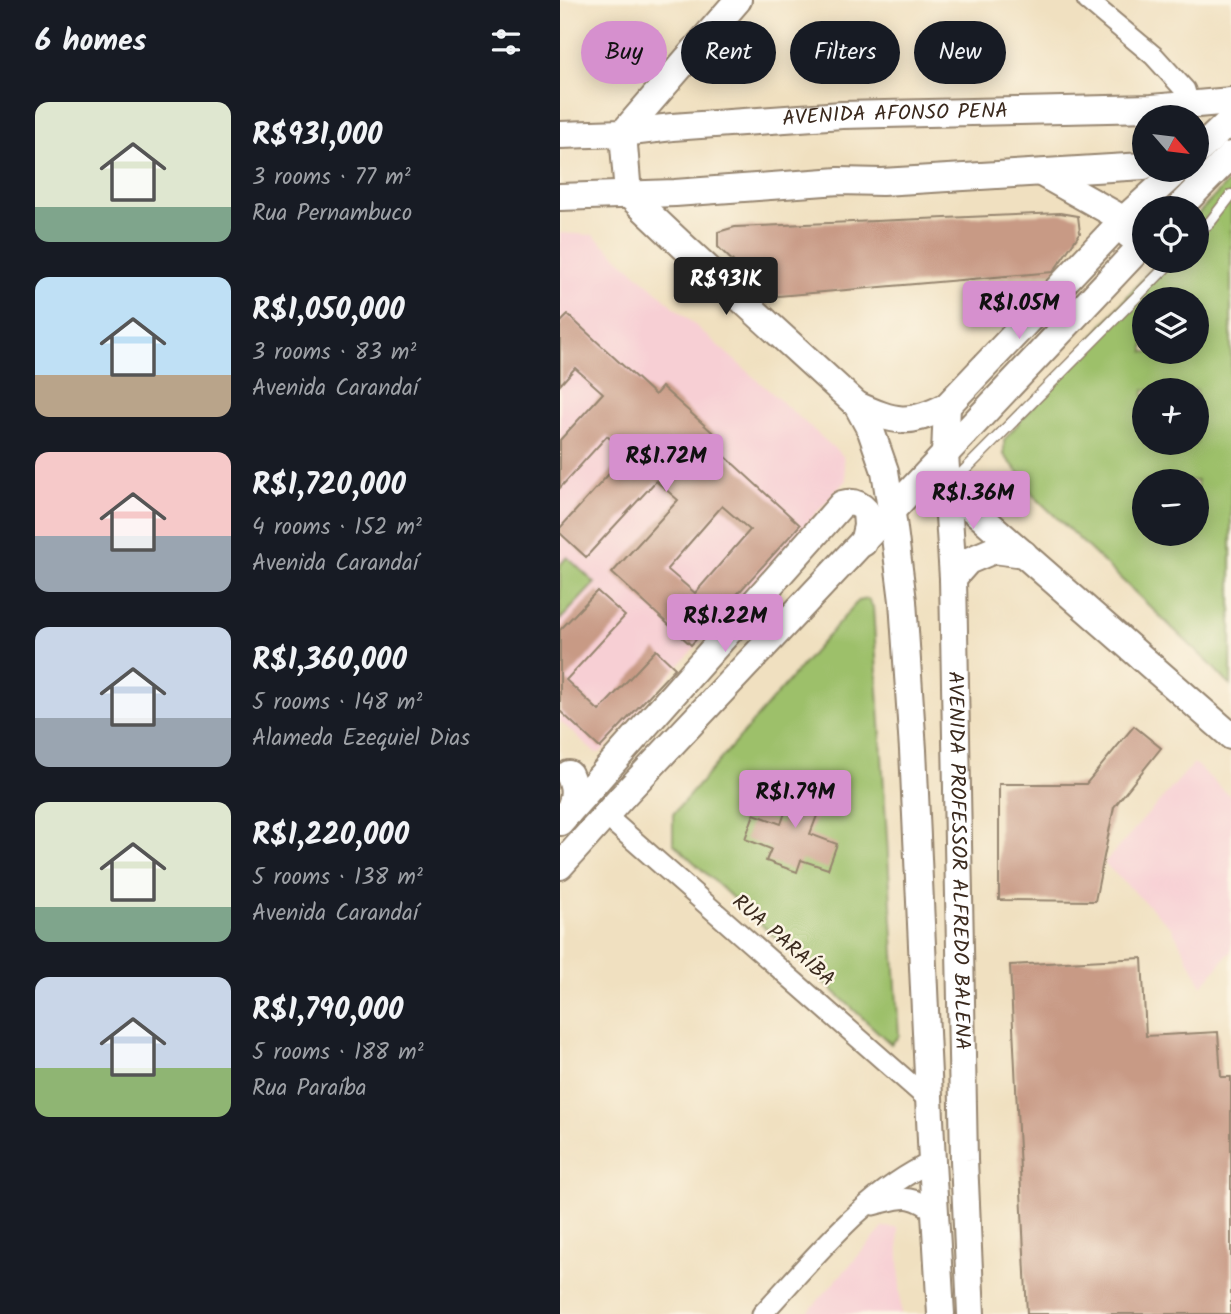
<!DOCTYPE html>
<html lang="en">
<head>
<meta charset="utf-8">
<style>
	:root { --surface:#171b24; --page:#20242c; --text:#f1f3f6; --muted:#9ea1a6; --accent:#d690ce }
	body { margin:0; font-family:Kalam,sans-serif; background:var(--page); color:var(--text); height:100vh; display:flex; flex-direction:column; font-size:26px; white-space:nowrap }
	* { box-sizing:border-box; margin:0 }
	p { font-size:23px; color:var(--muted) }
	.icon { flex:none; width:38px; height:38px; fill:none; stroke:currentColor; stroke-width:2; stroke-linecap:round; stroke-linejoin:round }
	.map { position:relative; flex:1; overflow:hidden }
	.sheet { display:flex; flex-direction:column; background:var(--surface); width:560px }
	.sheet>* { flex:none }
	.top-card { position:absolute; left:21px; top:21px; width:544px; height:63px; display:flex; gap:14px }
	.needle { width:46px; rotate:118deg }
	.tools { position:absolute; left:572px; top:105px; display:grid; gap:14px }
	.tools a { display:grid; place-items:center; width:77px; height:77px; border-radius:50%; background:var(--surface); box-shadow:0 4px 18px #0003; font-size:35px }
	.price { position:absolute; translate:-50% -60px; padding:0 16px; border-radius:7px; background:var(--accent); color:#111; font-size:23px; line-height:46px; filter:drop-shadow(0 2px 4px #0008) }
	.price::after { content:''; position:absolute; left:50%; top:42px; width:21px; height:16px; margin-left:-10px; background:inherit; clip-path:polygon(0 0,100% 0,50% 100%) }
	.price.active { background:#222; color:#fff }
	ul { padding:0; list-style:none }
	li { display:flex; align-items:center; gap:21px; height:175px; padding:0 35px }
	li span { display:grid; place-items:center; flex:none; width:196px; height:140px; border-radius:14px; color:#555 }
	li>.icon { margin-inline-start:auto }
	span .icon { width:84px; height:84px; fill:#fffc; stroke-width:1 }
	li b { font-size:30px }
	h2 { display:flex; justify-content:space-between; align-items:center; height:84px; padding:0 35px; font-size:30px }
	.pill { padding:0 24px; border-radius:32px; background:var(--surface); box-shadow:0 4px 18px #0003; font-size:24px; line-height:63px }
	.pill.active { background:var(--accent); color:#111 }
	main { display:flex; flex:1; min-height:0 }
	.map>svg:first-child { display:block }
	.built { fill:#f7cfd4 }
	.green { fill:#9dc06a; stroke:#6c7544; stroke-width:2; fill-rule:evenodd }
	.building { fill:#c89a85; fill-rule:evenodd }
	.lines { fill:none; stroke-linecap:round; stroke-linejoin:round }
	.lane-casing { stroke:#96856f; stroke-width:13 }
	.street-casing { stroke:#96856f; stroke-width:23 }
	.secondary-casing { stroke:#96856f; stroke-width:30 }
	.lane { stroke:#fff; stroke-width:10 }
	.street { stroke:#fff; stroke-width:19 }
	.secondary { stroke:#fff; stroke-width:26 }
	.labels { text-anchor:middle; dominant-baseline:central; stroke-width:5; stroke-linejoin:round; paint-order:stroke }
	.street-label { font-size:21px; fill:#3b2a1e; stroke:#fcf5e5 }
</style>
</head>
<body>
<main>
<section class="sheet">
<h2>6 homes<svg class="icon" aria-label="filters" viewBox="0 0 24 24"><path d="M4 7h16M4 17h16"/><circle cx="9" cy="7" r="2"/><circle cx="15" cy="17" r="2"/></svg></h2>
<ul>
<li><span style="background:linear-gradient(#dfe7d0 75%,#7fa58c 0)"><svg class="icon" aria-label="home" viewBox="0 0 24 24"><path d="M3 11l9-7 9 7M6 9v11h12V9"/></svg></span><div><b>R$931,000</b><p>3 rooms · 77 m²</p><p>Rua Pernambuco</p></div></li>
<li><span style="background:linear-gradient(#bfe0f5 70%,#b9a48a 0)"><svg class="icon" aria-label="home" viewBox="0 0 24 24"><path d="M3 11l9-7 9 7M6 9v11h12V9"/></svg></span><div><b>R$1,050,000</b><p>3 rooms · 83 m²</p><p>Avenida Carandaí</p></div></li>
<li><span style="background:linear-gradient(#f6c9c9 60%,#9aa5b1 0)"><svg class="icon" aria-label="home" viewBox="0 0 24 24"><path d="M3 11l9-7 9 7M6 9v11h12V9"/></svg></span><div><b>R$1,720,000</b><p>4 rooms · 152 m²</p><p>Avenida Carandaí</p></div></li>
<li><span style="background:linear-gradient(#c9d6e8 65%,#9aa5b1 0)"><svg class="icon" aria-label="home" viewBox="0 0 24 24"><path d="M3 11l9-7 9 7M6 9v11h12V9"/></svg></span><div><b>R$1,360,000</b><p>5 rooms · 148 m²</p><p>Alameda Ezequiel Dias</p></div></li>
<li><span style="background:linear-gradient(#dfe7d0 75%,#7fa58c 0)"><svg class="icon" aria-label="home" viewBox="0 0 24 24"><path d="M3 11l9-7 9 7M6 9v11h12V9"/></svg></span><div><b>R$1,220,000</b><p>5 rooms · 138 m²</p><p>Avenida Carandaí</p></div></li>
<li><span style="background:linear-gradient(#c9d6e8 65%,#8fb573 0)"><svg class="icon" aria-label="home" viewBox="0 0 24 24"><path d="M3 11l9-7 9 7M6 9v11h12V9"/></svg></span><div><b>R$1,790,000</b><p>5 rooms · 188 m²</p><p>Rua Paraíba</p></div></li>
</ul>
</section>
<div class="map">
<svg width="671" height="1314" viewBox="0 0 671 1314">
	<rect width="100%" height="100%" fill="#fcf5e5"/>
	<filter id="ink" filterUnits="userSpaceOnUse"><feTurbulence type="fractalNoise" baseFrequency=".0143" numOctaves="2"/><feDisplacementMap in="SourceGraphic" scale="14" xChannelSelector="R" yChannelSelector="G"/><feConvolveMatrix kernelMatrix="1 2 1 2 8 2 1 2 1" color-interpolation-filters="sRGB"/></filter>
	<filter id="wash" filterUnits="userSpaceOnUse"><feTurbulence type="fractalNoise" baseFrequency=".00686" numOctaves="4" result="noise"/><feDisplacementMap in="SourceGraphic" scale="28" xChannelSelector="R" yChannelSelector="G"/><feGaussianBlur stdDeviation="1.57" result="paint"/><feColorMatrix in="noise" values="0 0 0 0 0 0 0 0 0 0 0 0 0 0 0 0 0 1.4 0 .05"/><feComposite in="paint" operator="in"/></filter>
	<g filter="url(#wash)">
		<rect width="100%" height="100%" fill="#f0e0c0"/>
		<!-- built -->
		<g class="built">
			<path d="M 0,233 L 33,235 L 283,456 L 286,480 L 40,753 L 34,752 L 0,721 Z"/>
			<path d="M 634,763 L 671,797 L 671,951 L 642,986 L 612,928 L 544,863 Z"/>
			<path d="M 324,1227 L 338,1228 L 341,1314 L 246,1314 Z"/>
		</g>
		<!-- green -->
		<g class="green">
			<path d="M 671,182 L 671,686 L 648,662 L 473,495 L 461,475 L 444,455 L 444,440 L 598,261 L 637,261 L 637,215 L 666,184 ZM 584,299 L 637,299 L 637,352 L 584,352 ZM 584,390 L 637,390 L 637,443 L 584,443 ZM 584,481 L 637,481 L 637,534 L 584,534 Z"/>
			<path d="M 7,557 L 35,583 L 0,620 L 0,565 Z"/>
			<path d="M 308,599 L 313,607 L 339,1036 L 331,1044 L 113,843 L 113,814 L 298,601 Z"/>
		</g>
		<g id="blocks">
			<!-- building -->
			<g class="building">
				<path d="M 500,213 L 518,216 L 520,233 L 493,272 L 218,296 L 206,293 L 158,247 L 158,232 L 175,227 Z"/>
				<path d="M 8,315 L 95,395 L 102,387 L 161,440 L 155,447 L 240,525 L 131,645 L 52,573 L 118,500 L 96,481 L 26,557 L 0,533 L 0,528 L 67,454 L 47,436 L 0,488 L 0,440 L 43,393 L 15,368 L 0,385 L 0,323 ZM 162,506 L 190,530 L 135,593 L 107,569 Z"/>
				<path d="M 37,591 L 65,616 L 6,680 L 39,711 L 96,650 L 115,668 L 40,748 L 0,711 L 0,630 Z"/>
				<path d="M 574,726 L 601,748 L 554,807 L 535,901 L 439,900 L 439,784 L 526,784 Z"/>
				<path d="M 238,776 L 268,787 L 250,834 L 277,844 L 268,869 L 241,860 L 237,872 L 206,861 L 211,849 L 185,839 L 194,814 L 221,824 Z"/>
				<path d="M 582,958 L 586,1036 L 658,1032 L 661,1077 L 671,1077 L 671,1314 L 467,1314 L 450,965 Z"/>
			</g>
		</g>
	</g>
	<g filter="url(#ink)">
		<use href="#blocks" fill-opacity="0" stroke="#96856f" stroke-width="2"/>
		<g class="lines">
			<defs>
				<g id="lane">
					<path d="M 637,235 L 651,221 L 671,195"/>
					<path d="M 390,485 L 612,261"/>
				</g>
				<g id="street">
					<path d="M 527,0 L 594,56 L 625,90 L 629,104"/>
					<path d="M 46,816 L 370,1101"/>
					<path d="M 313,1205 C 343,1198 350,1192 376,1213"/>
					<path d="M 202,1314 C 252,1261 305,1192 372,1162"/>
				</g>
				<g id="secondary">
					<path d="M 63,133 L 68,194 L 122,245 L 297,405 L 311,431 L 325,471 L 333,521 L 343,601 L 353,750 L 372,1162 L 381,1314"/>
					<path d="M 63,133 L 178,0"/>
					<path id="s1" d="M 0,135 L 63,133 L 112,127 L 282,115 L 592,108 L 671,101"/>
					<path d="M 637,152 L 671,120"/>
					<path d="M 481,173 L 554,214 L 562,221 L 569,235"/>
					<path d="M 0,197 L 115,193 L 279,181 L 322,182 L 584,166"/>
					<path d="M 619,208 L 671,155"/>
					<path d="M 297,405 C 335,422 348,426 387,406 L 562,221 L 618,170"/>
					<path id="s2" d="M 387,406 L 385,454 L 393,578 L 404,1160 L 411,1314"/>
					<path d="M 387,487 L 671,736"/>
					<path d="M 393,578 L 408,561 L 434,550 L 464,554"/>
					<path d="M 8,813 C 15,797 16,790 9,774"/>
					<path d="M 0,822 L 282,504 C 292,501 299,503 306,511 L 307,526 L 303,543"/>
					<path d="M 0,866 L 62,797 L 584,243"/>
				</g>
			</defs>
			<!-- lane casing -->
			<use href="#lane" class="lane-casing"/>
			<!-- street casing -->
			<use href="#street" class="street-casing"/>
			<!-- secondary casing -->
			<use href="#secondary" class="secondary-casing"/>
			<!-- lane -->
			<use href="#lane" class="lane"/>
			<!-- street -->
			<use href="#street" class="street"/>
			<!-- secondary -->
			<use href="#secondary" class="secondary"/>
		</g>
	</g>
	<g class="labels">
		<!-- street labels -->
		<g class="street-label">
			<text stroke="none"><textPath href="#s1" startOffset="336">AVENIDA AFONSO PENA</textPath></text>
			<text stroke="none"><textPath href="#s2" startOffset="455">AVENIDA PROFESSOR ALFREDO BALENA</textPath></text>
			<text transform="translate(223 941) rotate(41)">RUA PARAÍBA</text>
		</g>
	</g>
</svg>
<div class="tools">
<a><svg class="needle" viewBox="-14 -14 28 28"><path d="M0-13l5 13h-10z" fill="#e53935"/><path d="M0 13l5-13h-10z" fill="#9ea1a6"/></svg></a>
<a><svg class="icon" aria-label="locate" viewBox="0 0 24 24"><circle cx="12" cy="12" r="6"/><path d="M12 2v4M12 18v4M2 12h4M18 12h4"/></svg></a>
<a><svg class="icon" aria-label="layers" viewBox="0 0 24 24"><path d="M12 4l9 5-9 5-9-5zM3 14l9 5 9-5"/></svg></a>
<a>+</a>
<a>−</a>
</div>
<b class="price active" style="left:166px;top:317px">R$931K</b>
<b class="price" style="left:459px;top:341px">R$1.05M</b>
<b class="price" style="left:106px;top:494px">R$1.72M</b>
<b class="price" style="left:413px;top:531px">R$1.36M</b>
<b class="price" style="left:165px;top:654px">R$1.22M</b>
<b class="price" style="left:235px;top:830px">R$1.79M</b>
<div class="top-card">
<a class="pill active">Buy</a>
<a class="pill">Rent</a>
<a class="pill">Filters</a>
<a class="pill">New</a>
</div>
</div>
</main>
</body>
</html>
